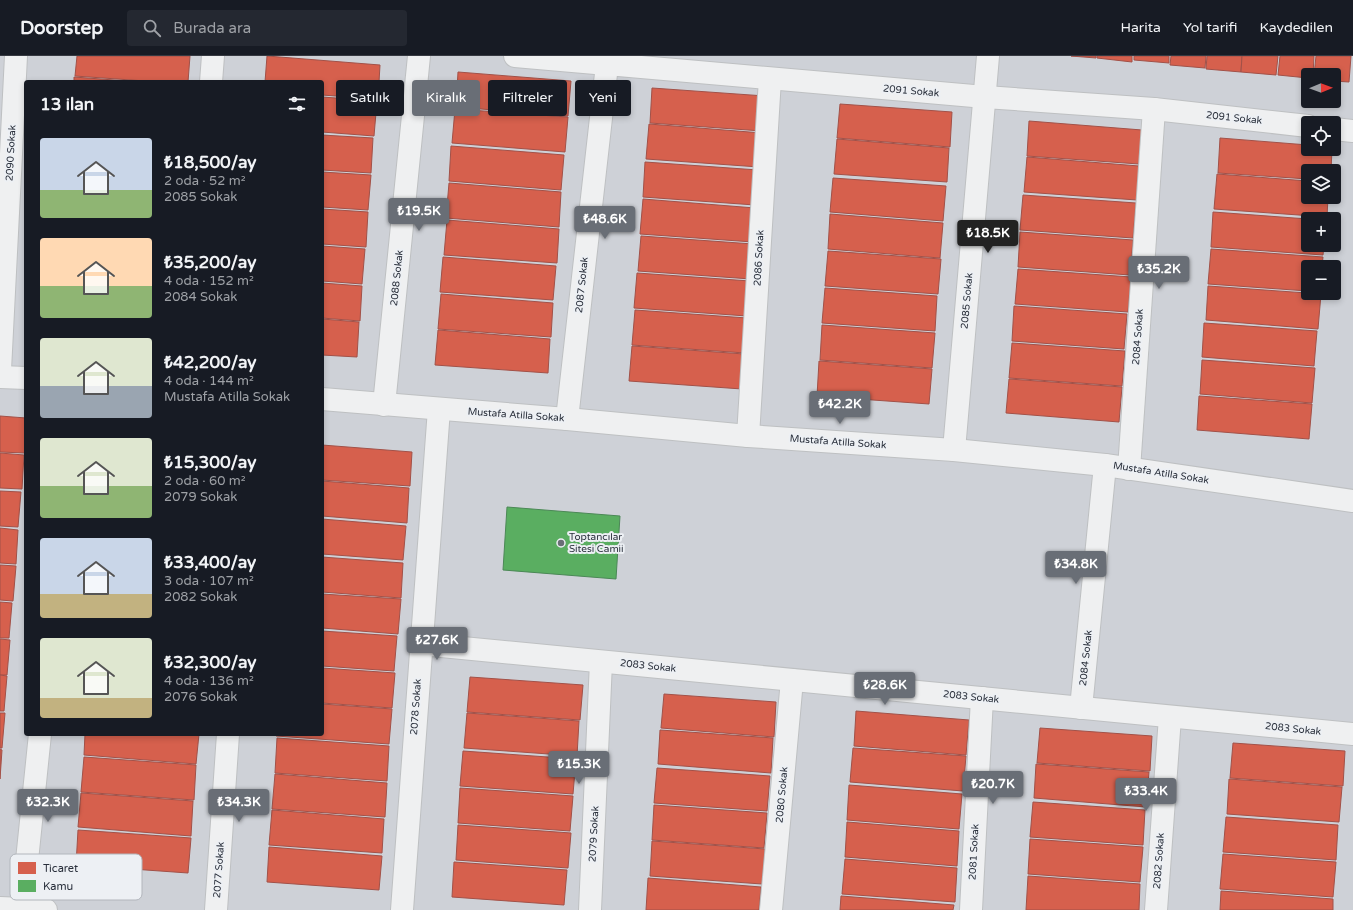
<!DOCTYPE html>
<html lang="tr">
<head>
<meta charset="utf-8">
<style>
	:root { --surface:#171b24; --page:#242831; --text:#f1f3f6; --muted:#9ea1a6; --line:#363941; --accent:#696e76 }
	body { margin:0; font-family:"Varela Round",sans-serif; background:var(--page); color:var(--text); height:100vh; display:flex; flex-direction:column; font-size:15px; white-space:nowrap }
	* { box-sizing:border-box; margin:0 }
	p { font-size:13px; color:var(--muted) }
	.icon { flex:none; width:22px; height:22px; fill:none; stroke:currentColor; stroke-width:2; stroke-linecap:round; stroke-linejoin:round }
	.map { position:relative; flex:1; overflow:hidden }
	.details { position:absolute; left:24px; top:24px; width:300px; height:656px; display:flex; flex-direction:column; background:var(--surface); border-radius:4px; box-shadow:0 2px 6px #0003 }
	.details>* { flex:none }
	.top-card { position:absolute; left:336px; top:24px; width:380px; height:36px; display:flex; gap:8px }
	.needle { width:26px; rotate:89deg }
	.controls { position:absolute; left:1301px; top:12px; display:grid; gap:8px }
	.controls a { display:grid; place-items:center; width:40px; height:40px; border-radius:4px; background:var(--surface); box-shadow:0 2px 6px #0003; font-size:20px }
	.price { position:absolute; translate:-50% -34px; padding:0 9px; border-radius:4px; background:var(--accent); color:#fff; font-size:13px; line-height:26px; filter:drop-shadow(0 1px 2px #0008) }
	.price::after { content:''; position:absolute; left:50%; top:24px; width:12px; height:9px; margin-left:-6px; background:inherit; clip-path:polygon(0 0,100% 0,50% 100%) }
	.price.on { background:#222; color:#fff }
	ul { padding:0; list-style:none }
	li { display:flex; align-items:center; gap:12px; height:100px; padding:0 16px }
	li span { display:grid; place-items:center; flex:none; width:112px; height:80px; border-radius:4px; color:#555 }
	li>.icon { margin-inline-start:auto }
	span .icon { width:48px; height:48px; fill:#fffc; stroke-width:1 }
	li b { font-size:17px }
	h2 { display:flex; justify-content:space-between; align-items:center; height:48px; padding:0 16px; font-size:17px }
	.chip { padding:0 14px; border-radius:4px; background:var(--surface); box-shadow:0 2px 6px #0003; font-size:14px; line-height:36px }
	.chip.on { background:var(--accent); color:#fff }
	header { display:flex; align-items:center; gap:24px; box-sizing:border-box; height:56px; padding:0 20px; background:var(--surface); border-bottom:1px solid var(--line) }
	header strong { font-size:19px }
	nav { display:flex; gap:22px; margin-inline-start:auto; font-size:14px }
	.search { width:280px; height:36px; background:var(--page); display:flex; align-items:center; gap:10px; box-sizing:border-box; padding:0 14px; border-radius:4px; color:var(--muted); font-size:15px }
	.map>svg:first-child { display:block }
	.built { fill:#ced1d7; fill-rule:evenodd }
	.shops { fill:#d6604d; stroke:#a25148 }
	.public { fill:#5aae61; stroke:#4b8856 }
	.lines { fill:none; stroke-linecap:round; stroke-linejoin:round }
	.minor-casing { stroke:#bec0c2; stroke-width:24 }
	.minor { stroke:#eff0f1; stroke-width:22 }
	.poi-dot { fill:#696e76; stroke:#edf0f4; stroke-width:1.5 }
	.labels { text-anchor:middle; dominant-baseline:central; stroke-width:4; stroke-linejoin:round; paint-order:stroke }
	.street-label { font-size:10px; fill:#292f3b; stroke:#edf0f4 }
	.poi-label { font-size:10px; fill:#292f3b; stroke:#edf0f4; text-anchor:start }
	.key { fill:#edf0f4; stroke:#b2b6bc; stroke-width:1 }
	.key-label { font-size:11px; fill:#292f3b }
</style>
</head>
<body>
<header>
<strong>Doorstep</strong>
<div class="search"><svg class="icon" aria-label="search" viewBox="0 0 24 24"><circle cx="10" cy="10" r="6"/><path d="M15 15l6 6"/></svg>Burada ara</div>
<nav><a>Harita</a><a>Yol tarifi</a><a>Kaydedilen</a></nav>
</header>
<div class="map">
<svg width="1353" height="854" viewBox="0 0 1353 854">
	<rect width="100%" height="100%" fill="#e0e2e4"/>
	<!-- built -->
	<path class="built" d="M 0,0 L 1353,0 L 1353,854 L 0,854 ZM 1308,19 L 1334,19 L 1334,45 L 1308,45 ZM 26,26 L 322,26 L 322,678 L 26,678 ZM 1308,67 L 1334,67 L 1334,93 L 1308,93 ZM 1308,115 L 1334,115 L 1334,141 L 1308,141 ZM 1308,163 L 1334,163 L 1334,189 L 1308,189 ZM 1308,211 L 1334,211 L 1334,237 L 1308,237 Z"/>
	<!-- shops -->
	<g class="shops">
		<path d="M 77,0 L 190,0 L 188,26 L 159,26 L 75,20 Z"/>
		<path d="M 267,0 L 380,9 L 378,43 L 322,39 L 322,26 L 265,26 Z"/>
		<path d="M 1071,0 L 1096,0 L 1096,2 Z"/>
		<path d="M 1097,0 L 1132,0 L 1132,6 L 1097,2 Z"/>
		<path d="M 1134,0 L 1169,0 L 1169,7 L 1134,4 Z"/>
		<path d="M 1171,0 L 1206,0 L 1205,12 L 1170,9 Z"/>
		<path d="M 1207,0 L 1242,0 L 1241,16 L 1206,13 Z"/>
		<path d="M 1242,0 L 1278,0 L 1276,19 L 1241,16 Z"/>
		<path d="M 1280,0 L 1314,0 L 1313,19 L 1308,19 L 1308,22 L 1278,19 Z"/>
		<path d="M 1316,0 L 1351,0 L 1349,26 L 1334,25 L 1334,19 L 1314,19 Z"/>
		<path d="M 458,16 L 571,25 L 568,60 L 456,51 Z"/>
		<path d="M 74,21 L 141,26 L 74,26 Z"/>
		<path d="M 652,32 L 765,40 L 762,75 L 650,67 Z"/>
		<path d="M 322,41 L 377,45 L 374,80 L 322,76 Z"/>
		<path d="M 840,48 L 952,56 L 950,91 L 837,82 Z"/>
		<path d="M 455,53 L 568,61 L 565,96 L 452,87 Z"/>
		<path d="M 1029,65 L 1142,74 L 1139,108 L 1027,100 Z"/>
		<path d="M 649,68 L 762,77 L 759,111 L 646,103 Z"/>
		<path d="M 322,79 L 373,82 L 371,117 L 322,114 Z"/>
		<path d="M 1220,82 L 1308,89 L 1308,93 L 1332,93 L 1331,115 L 1308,115 L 1308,123 L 1218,117 Z"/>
		<path d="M 837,83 L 949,92 L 947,126 L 834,118 Z"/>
		<path d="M 451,90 L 564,99 L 561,134 L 449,125 Z"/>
		<path d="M 1027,101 L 1139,110 L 1137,144 L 1024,136 Z"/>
		<path d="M 645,106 L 758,114 L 755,149 L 643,141 Z"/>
		<path d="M 322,116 L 371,119 L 368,154 L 322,151 Z"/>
		<path d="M 1217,118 L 1308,125 L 1308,141 L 1328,141 L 1327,161 L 1214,153 Z"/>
		<path d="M 833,122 L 946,130 L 943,165 L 830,156 Z"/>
		<path d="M 449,127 L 561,136 L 559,171 L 446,162 Z"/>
		<path d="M 1023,139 L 1136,147 L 1133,182 L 1020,174 Z"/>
		<path d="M 643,143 L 755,152 L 753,186 L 640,178 Z"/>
		<path d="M 322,153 L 368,156 L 366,191 L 322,188 Z"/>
		<path d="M 1213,156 L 1308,163 L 1308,189 L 1324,189 L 1323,199 L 1211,191 Z"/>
		<path d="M 830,158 L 943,167 L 940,202 L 828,193 Z"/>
		<path d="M 447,164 L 559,173 L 557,207 L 444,199 Z"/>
		<path d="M 1020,176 L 1133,184 L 1130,219 L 1018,211 Z"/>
		<path d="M 641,180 L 753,188 L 751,223 L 638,215 Z"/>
		<path d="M 322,190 L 365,193 L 362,228 L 322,225 Z"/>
		<path d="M 1211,193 L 1323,201 L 1322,211 L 1308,211 L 1308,235 L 1208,228 Z"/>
		<path d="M 828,195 L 941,203 L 938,238 L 825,230 Z"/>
		<path d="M 443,201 L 556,210 L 553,244 L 440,236 Z"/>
		<path d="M 1018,213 L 1131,221 L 1128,256 L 1015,248 Z"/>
		<path d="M 637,217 L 750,225 L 747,260 L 634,252 Z"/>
		<path d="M 322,227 L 362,230 L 360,265 L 322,262 Z"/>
		<path d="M 1208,230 L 1321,238 L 1318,273 L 1206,264 Z"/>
		<path d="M 825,232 L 937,240 L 935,275 L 822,267 Z"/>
		<path d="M 441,238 L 553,247 L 551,281 L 438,273 Z"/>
		<path d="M 1014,250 L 1127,258 L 1124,293 L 1012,285 Z"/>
		<path d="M 635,254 L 747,262 L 745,297 L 632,289 Z"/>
		<path d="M 322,263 L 359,266 L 357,301 L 322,299 Z"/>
		<path d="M 1204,267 L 1317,275 L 1314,310 L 1202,301 Z"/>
		<path d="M 822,269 L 935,277 L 932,312 L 820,304 Z"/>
		<path d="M 438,274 L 550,283 L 548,317 L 435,309 Z"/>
		<path d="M 1012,287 L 1125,295 L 1122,330 L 1009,322 Z"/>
		<path d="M 632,290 L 744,298 L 742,333 L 629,325 Z"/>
		<path d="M 1202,304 L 1315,312 L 1312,347 L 1200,338 Z"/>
		<path d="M 819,305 L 932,313 L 929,348 L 817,340 Z"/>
		<path d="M 1009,323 L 1122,331 L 1119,366 L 1006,357 Z"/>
		<path d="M 1199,340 L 1312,348 L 1309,383 L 1197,374 Z"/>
		<path d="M 0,360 L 26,362 L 25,397 L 0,396 Z"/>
		<path d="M 322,389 L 412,396 L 410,430 L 322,424 Z"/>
		<path d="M 0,397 L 24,399 L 22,433 L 0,432 Z"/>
		<path d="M 322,425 L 409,432 L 407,467 L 322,460 Z"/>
		<path d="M 0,435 L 21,436 L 18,471 L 0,470 Z"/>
		<path d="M 322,463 L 406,470 L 403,504 L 322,498 Z"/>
		<path d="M 0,472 L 18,474 L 16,508 L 0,507 Z"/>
		<path d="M 322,501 L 403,507 L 401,542 L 322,536 Z"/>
		<path d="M 0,509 L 16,510 L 13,545 L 0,544 Z"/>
		<path d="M 322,538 L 401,543 L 398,578 L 322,572 Z"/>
		<path d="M 0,546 L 12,547 L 9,582 L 0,582 Z"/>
		<path d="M 322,575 L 397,580 L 394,615 L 322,610 Z"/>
		<path d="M 0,583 L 10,584 L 7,619 L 0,619 Z"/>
		<path d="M 322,612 L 395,617 L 392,652 L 322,647 Z"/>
		<path d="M 0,619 L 7,620 L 4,655 L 0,655 Z"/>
		<path d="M 470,621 L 583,629 L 580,664 L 467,656 Z"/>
		<path d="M 664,638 L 776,646 L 774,681 L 661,672 Z"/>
		<path d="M 322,648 L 392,653 L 389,688 L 276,680 L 277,678 L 322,678 Z"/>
		<path d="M 856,655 L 969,664 L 966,699 L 854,690 Z"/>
		<path d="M 0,657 L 5,657 L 2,692 L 0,692 Z"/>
		<path d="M 467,657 L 579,665 L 577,700 L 464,692 Z"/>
		<path d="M 1040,672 L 1152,680 L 1150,715 L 1037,707 Z"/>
		<path d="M 660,674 L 773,682 L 771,717 L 658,708 Z"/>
		<path d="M 85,678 L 199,678 L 196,708 L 84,699 Z"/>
		<path d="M 277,682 L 389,690 L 387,725 L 275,717 Z"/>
		<path d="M 1233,687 L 1345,695 L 1343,730 L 1230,722 Z"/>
		<path d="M 853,692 L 966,700 L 963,735 L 850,726 Z"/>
		<path d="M 0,693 L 2,694 L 0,723 Z"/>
		<path d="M 463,695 L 576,703 L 573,738 L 460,730 Z"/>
		<path d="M 84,701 L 196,709 L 194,744 L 81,736 Z"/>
		<path d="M 1036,708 L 1149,716 L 1146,751 L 1034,742 Z"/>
		<path d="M 657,712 L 770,720 L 767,755 L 654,747 Z"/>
		<path d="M 275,718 L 387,727 L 385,761 L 272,753 Z"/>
		<path d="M 1229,723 L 1342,731 L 1339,766 L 1227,758 Z"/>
		<path d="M 849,729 L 962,738 L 959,773 L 847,764 Z"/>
		<path d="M 460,732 L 573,740 L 570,775 L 458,767 Z"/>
		<path d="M 81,737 L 193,745 L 191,780 L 78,771 Z"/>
		<path d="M 1033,746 L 1145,754 L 1143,789 L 1030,781 Z"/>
		<path d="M 654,749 L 767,757 L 764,792 L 652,784 Z"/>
		<path d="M 272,754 L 384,763 L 382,797 L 269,789 Z"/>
		<path d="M 1226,761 L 1338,769 L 1336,804 L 1223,796 Z"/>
		<path d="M 847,766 L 959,775 L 957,810 L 845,801 Z"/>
		<path d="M 458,769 L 571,777 L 568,812 L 456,804 Z"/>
		<path d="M 78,774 L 191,782 L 188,817 L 76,809 Z"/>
		<path d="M 1030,783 L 1143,791 L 1140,826 L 1028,818 Z"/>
		<path d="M 652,785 L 765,793 L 762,828 L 650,820 Z"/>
		<path d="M 269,791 L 382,800 L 379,834 L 267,826 Z"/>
		<path d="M 1223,798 L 1336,806 L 1333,841 L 1220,833 Z"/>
		<path d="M 845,803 L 957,812 L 955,846 L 842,838 Z"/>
		<path d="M 454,806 L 567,814 L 564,849 L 452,841 Z"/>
		<path d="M 1028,820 L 1140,828 L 1139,854 L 1026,854 Z"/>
		<path d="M 648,822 L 761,831 L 759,854 L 646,854 Z"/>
		<path d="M 1221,835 L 1333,843 L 1333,854 L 1220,854 Z"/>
		<path d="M 841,840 L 954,849 L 953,854 L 840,854 Z"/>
	</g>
	<!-- public -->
	<path class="public" d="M 507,451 L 620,460 L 616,523 L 503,514 Z"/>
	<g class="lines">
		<defs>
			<g id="minor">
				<path d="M 515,0 L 985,41 L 1154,53 L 1308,70"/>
				<path d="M 211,26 L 213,0"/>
				<path d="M 1334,73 L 1353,75"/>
				<path d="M 0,314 L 16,0"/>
				<path d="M 0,321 L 26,322"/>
				<path d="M 322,343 L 567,363 L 748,380 L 954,394 L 1105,409 L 1353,445"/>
				<path d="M 384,349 L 419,0"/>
				<path d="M 567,363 L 608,0"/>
				<path d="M 748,380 L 770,23"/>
				<path d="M 954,394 L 988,0"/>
				<path d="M 1129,413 L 1154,53"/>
				<path d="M 421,588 L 1353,678"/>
				<path d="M 1081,652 L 1105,409"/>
				<path d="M 0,852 L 46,854"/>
				<path d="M 22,853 L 40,678"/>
				<path d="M 216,854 L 228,678"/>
				<path d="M 402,854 L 439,353"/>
				<path d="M 590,854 L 601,606"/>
				<path d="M 771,854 L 792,624"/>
				<path d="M 971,854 L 982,642"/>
				<path d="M 1156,854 L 1170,661"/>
			</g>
		</defs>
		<!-- minor casing -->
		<use href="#minor" class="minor-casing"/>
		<!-- minor -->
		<use href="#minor" class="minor"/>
	</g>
	<!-- markers -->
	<circle class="poi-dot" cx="561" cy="487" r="4"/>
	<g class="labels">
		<!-- street labels -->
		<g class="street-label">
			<text transform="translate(911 35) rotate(5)">2091 Sokak</text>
			<text transform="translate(1234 62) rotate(6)">2091 Sokak</text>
			<text transform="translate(11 97) rotate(-87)">2090 Sokak</text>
			<text transform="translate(759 202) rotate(-87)">2086 Sokak</text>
			<text transform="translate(397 222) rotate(-84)">2088 Sokak</text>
			<text transform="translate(582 229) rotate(-84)">2087 Sokak</text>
			<text transform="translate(967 245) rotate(-85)">2085 Sokak</text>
			<text transform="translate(1138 281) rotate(-86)">2084 Sokak</text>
			<text transform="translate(516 359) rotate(4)">Mustafa Atilla Sokak</text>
			<text transform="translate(838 386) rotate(4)">Mustafa Atilla Sokak</text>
			<text transform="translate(1161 417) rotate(9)">Mustafa Atilla Sokak</text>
			<text transform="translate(1086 602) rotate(-84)">2084 Sokak</text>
			<text transform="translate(648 610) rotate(6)">2083 Sokak</text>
			<text transform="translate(971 641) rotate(6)">2083 Sokak</text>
			<text transform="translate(416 651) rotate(-86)">2078 Sokak</text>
			<text transform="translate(1293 673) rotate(6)">2083 Sokak</text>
			<text transform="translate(782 739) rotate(-85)">2080 Sokak</text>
			<text transform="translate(594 778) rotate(-87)">2079 Sokak</text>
			<text transform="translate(974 796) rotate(-87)">2081 Sokak</text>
			<text transform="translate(1159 805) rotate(-86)">2082 Sokak</text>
			<text transform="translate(219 814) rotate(-86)">2077 Sokak</text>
		</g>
		<!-- poi labels -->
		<g class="poi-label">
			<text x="569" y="481">Toptancılar<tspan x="569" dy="12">Sitesi Camii</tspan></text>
		</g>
	</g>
	<!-- legend -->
	<rect x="10" y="798" width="132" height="46" rx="6" class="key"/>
	<rect x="18" y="806" width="18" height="12" fill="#d6604d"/>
	<rect x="18" y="824" width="18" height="12" fill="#5aae61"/>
	<g class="key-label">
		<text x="43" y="816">Ticaret</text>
		<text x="43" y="834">Kamu</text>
	</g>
</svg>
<div class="controls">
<a><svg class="needle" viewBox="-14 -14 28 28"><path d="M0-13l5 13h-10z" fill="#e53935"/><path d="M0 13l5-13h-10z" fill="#9ea1a6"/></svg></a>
<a><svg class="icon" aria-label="locate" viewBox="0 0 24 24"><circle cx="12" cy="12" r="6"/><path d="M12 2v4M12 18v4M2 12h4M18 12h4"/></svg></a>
<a><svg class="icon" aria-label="layers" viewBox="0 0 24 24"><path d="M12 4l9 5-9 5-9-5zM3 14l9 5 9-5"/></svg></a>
<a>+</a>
<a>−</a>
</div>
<b class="price" style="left:419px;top:176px">₺19.5K</b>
<b class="price" style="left:605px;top:184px">₺48.6K</b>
<b class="price on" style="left:988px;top:198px">₺18.5K</b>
<b class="price" style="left:1159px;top:234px">₺35.2K</b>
<b class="price" style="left:840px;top:369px">₺42.2K</b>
<b class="price" style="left:1076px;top:529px">₺34.8K</b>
<b class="price" style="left:437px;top:605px">₺27.6K</b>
<b class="price" style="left:885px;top:650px">₺28.6K</b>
<b class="price" style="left:579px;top:729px">₺15.3K</b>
<b class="price" style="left:993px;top:749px">₺20.7K</b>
<b class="price" style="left:1146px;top:756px">₺33.4K</b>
<b class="price" style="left:48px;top:767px">₺32.3K</b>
<b class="price" style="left:239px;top:767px">₺34.3K</b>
<div class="top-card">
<a class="chip">Satılık</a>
<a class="chip on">Kiralık</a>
<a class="chip">Filtreler</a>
<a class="chip">Yeni</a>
</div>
<section class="details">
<h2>13 ilan<svg class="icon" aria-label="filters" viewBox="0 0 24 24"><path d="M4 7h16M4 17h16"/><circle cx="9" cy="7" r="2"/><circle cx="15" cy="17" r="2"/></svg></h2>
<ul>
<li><span style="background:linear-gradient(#c9d6e8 65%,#8fb573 0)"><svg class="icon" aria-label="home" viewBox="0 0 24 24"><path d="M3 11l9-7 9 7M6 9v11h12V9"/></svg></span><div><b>₺18,500/ay</b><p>2 oda · 52 m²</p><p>2085 Sokak</p></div></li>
<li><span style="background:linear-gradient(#ffd9b3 60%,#8fb573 0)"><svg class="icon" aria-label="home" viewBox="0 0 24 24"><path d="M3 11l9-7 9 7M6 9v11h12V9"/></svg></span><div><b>₺35,200/ay</b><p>4 oda · 152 m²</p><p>2084 Sokak</p></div></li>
<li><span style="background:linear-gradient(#dfe7d0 60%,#9aa5b1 0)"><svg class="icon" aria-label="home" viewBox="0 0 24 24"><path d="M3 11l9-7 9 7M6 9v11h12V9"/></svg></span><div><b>₺42,200/ay</b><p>4 oda · 144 m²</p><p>Mustafa Atilla Sokak</p></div></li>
<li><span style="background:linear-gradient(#dfe7d0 60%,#8fb573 0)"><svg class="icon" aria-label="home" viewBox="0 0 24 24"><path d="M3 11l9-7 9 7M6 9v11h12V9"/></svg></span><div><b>₺15,300/ay</b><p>2 oda · 60 m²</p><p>2079 Sokak</p></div></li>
<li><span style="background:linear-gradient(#c9d6e8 70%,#c2b280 0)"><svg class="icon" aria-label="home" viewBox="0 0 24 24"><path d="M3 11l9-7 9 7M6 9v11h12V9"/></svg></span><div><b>₺33,400/ay</b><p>3 oda · 107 m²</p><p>2082 Sokak</p></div></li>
<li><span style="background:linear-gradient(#dfe7d0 75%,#c2b280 0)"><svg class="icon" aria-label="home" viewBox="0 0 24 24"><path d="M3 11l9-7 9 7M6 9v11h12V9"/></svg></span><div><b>₺32,300/ay</b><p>4 oda · 136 m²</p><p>2076 Sokak</p></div></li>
</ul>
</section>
</div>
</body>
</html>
